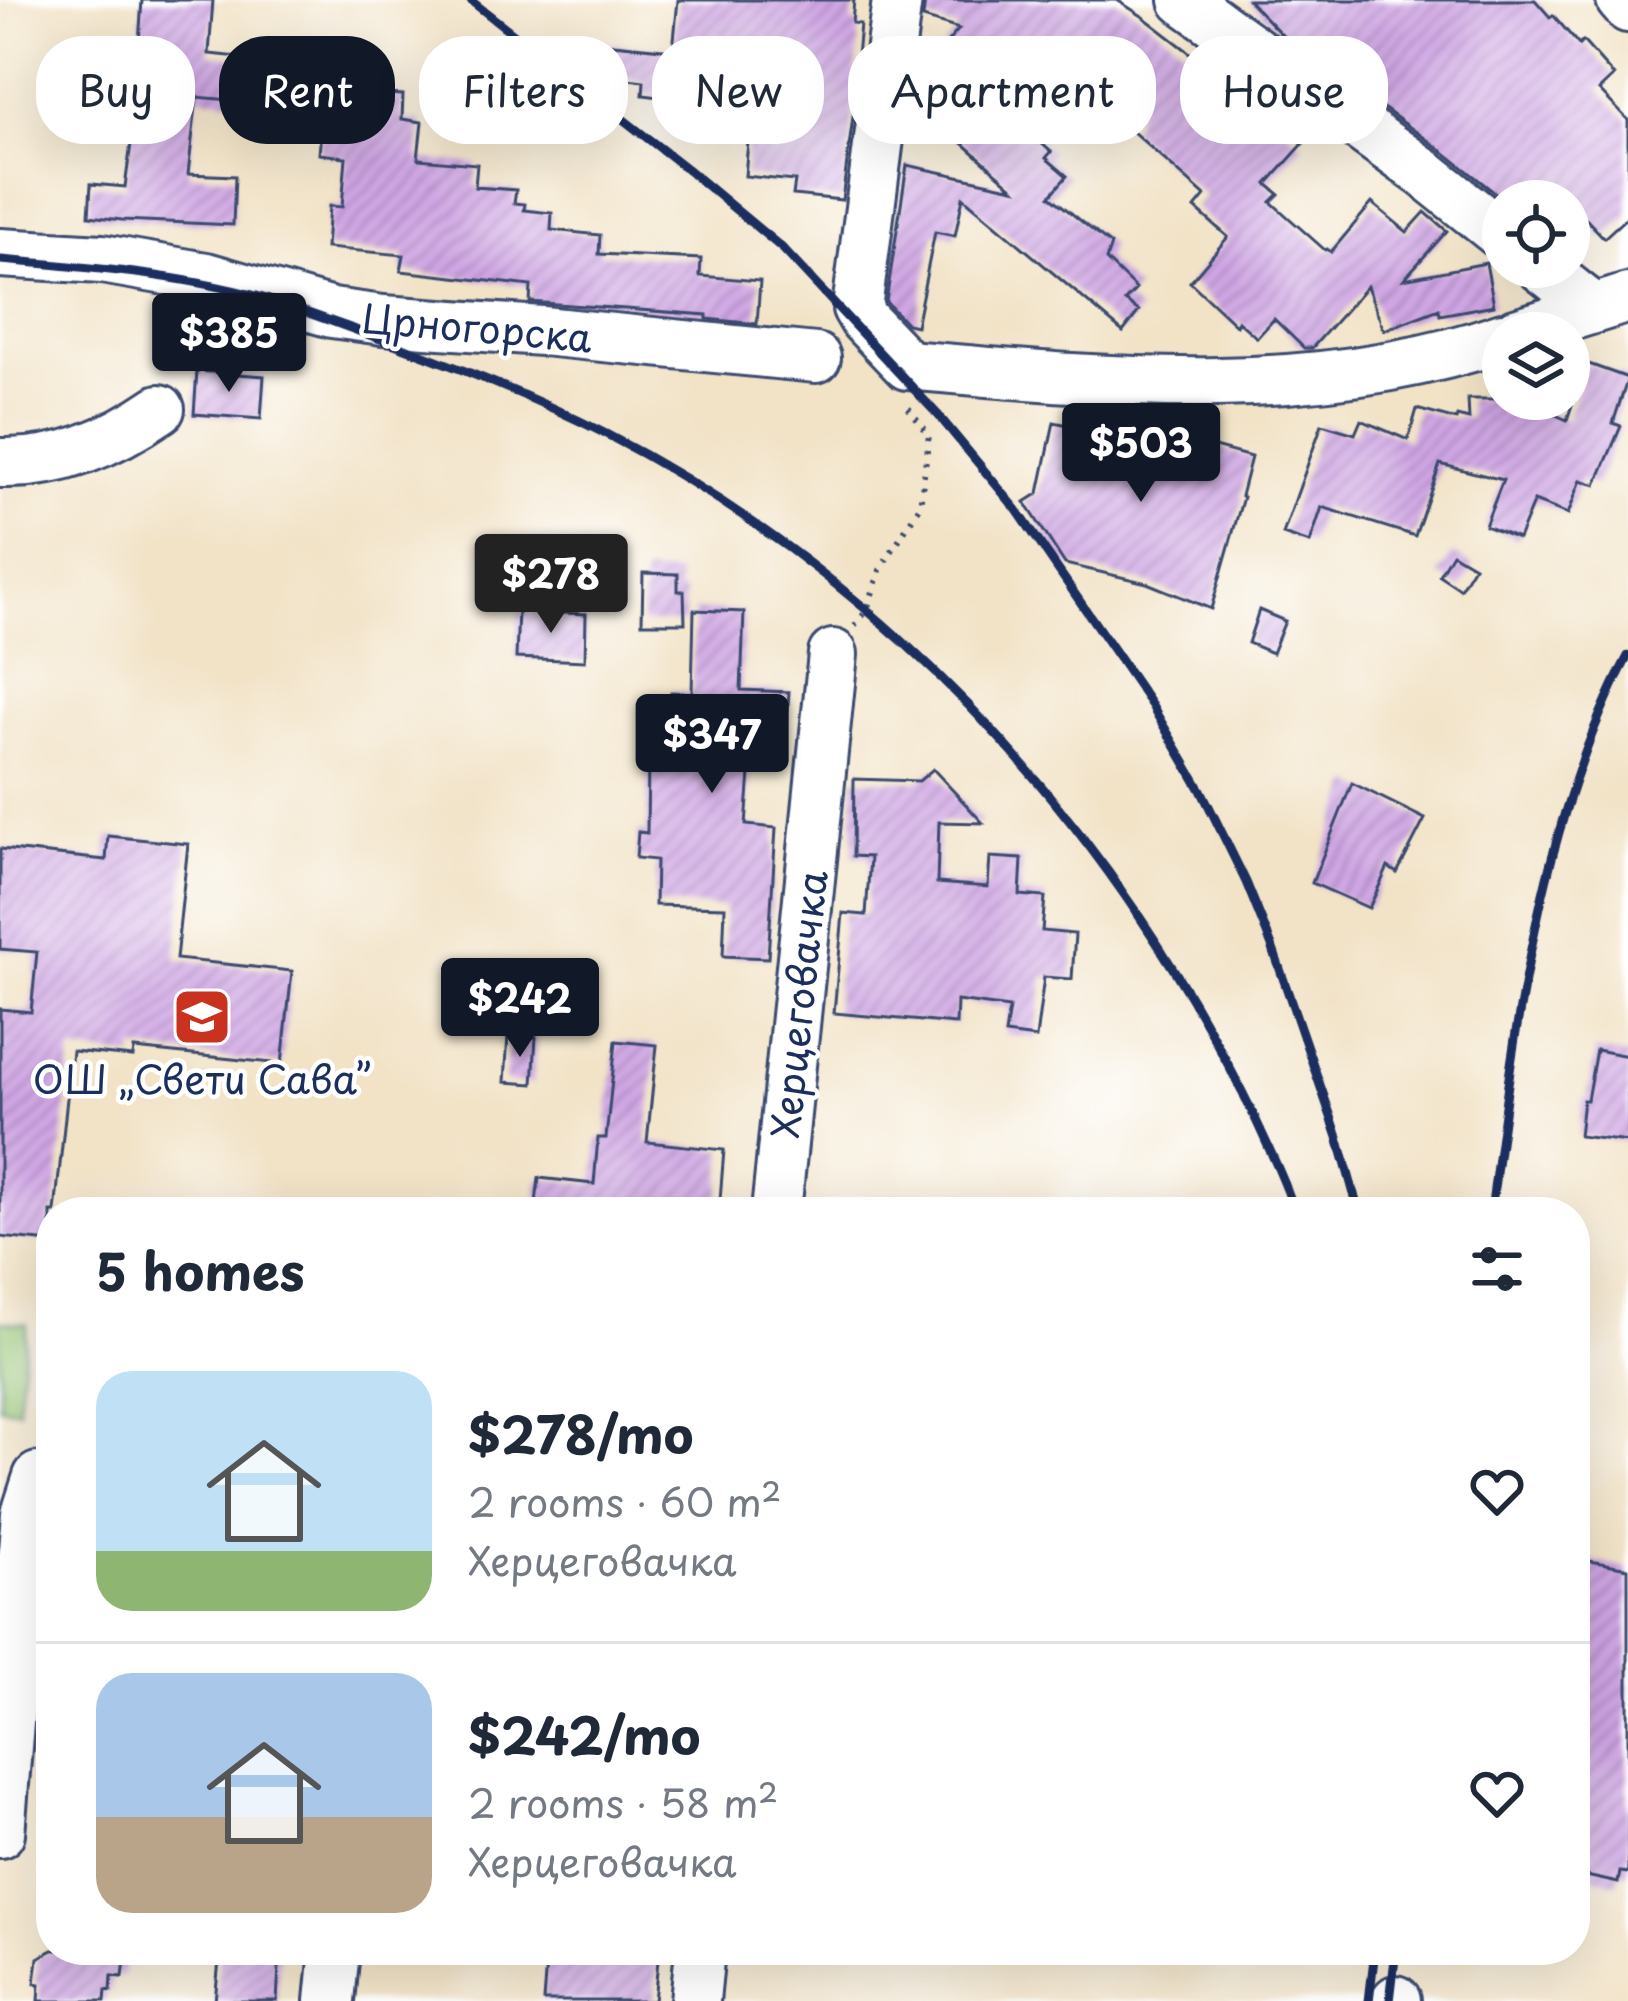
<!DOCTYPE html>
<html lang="en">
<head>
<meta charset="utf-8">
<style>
	:root { --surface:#fff; --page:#f2f2f3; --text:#1f2937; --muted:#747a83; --line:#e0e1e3; --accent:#111827 }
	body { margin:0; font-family:"Playpen Sans",sans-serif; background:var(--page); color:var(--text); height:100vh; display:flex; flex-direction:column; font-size:45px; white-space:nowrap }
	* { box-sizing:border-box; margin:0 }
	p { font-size:39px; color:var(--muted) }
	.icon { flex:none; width:66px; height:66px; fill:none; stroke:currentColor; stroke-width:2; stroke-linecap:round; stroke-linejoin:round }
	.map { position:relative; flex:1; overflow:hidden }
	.drawer { position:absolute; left:36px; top:1197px; width:1554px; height:768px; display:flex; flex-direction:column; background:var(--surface); border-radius:48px; box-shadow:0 12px 48px #0002 }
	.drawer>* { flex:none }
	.guide { position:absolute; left:36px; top:36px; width:1557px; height:108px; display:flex; gap:24px }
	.buttons { position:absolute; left:1482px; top:180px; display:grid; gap:24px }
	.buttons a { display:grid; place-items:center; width:108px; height:108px; border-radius:50%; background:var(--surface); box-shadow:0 12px 48px #0002; font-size:60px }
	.price { position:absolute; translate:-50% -102px; padding:0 27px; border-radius:12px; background:var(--accent); color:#fff; font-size:39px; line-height:78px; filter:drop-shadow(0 3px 6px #0008) }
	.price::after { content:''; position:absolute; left:50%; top:72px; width:36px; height:27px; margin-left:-18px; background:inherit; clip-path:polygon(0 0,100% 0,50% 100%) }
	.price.current { background:#222; color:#fff }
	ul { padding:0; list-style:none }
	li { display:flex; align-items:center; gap:36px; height:300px; padding:0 60px }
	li+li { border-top:3px solid var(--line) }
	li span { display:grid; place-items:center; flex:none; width:336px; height:240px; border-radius:36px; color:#555 }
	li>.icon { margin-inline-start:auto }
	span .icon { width:144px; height:144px; fill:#fffc; stroke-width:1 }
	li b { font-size:51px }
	h2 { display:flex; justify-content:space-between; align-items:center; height:144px; padding:0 60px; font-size:51px }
	.pill { padding:0 42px; border-radius:48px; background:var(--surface); box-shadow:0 12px 48px #0002; font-size:42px; line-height:108px }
	.pill.current { background:var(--accent); color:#fff }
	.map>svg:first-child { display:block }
	.garden { fill:#9ac876; stroke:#5a7c6a; stroke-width:3 }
	.building { fill:url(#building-hatch) }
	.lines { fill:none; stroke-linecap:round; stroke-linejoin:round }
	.minor-casing { stroke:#3b4a6e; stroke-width:54 }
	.path { stroke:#3b4a6e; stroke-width:6; stroke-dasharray:3 9; stroke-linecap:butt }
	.minor { stroke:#fff; stroke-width:48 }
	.rail { stroke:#1b2f5e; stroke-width:9 }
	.labels { text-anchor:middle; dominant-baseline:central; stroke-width:9; stroke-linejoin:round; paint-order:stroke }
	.street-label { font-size:39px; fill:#1b2f5e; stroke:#fff }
	.poi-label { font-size:39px; fill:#1b2f5e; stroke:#fff }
</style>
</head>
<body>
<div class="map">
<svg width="1628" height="2001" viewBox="0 0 1628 2001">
	<defs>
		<pattern id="building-hatch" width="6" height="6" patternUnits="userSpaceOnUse" patternTransform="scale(3)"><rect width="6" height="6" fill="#d0a6e4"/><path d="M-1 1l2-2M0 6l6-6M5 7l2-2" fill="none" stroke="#a888bc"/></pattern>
	</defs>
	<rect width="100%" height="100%" fill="#fff"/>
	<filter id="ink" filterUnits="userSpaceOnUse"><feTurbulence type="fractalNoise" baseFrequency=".00833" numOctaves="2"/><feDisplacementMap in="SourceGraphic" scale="24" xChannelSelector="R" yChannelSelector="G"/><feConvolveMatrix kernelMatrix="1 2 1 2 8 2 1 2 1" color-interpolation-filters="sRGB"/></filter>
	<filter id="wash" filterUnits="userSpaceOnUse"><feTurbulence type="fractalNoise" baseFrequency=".004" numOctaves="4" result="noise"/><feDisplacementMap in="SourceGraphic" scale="48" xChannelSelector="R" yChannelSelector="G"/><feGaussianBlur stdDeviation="2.7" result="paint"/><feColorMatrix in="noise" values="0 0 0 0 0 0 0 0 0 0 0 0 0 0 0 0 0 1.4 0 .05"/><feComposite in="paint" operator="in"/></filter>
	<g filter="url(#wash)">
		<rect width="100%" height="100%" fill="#f2e3c7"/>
		<!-- garden -->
		<path class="garden" d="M 0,1321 L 27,1324 L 18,1409 L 0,1407 Z"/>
		<g id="blocks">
			<!-- building -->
			<g class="building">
				<path d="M 142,0 L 213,0 L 209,54 L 269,60 L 265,103 L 197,97 L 188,174 L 235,176 L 233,225 L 122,220 L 89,216 L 91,184 L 125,187 L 141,72 L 137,71 Z"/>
				<path d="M 678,0 L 854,0 L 852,23 L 860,24 L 855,79 L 858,79 L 842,200 L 793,195 L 795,181 L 745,176 L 751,108 L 643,95 L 644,81 L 620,78 L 620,73 L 601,71 L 603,43 L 673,50 Z"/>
				<path d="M 925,0 L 1117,0 L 1142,16 L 1241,92 L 1268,119 L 1271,116 L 1303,144 L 1267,184 L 1279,194 L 1271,202 L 1325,250 L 1327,249 L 1331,252 L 1372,203 L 1407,232 L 1425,212 L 1447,231 L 1404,279 L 1486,263 L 1494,305 L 1440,315 L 1439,309 L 1384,330 L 1367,286 L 1312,348 L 1304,348 L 1274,319 L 1257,338 L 1238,321 L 1236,325 L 1190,282 L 1228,237 L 1195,208 L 1205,196 L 1131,130 L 1144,89 L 1118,118 L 1083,90 L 1039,141 L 1051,152 L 1046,158 L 1067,176 L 1050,196 L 1111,245 L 1106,260 L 1136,289 L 1125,301 L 1139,311 L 1123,332 L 963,197 L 955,236 L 935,232 L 916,326 L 907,324 L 886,302 L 907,165 L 1014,188 L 948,130 L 954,123 L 914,90 L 915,80 L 959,29 L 923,18 Z"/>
				<path d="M 1248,0 L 1535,0 L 1550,17 L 1553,15 L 1579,45 L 1583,41 L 1614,76 L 1599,90 L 1628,120 L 1628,216 L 1604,238 L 1569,201 L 1505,201 L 1440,149 L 1283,36 Z"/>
				<path d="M 318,73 L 386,75 L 385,94 L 403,95 L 402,119 L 422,122 L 418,159 L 477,164 L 475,187 L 516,190 L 514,203 L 525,204 L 524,210 L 552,213 L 551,230 L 600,235 L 599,254 L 701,259 L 700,276 L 760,281 L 757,324 L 707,319 L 707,315 L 530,302 L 531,286 L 401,271 L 404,255 L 326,248 L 329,206 L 342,207 L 346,157 L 319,154 L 323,109 L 317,109 Z"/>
				<path d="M 1586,363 L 1628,378 L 1613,423 L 1621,426 L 1596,485 L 1581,480 L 1568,514 L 1534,501 L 1518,539 L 1485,526 L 1503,480 L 1440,464 L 1415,536 L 1322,507 L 1310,543 L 1283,534 L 1322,424 L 1355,434 L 1361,420 L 1408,440 L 1417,409 L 1456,420 L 1457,416 L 1469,419 L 1468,399 L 1520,399 L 1567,420 Z"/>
				<path d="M 197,371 L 264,376 L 261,419 L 194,414 Z"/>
				<path d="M 1107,411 L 1140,417 L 1138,426 L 1251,457 L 1241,496 L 1243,497 L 1211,609 L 1147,583 L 1065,564 L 1025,502 L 1039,493 L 1054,422 L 1103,432 Z"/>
				<path d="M 1452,553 L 1474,566 L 1460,589 L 1439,575 Z"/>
				<path d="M 643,573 L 678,574 L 678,591 L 684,591 L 685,623 L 642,623 Z"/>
				<path d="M 694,610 L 744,612 L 741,690 L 789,692 L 787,718 L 729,715 L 724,771 L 750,773 L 746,825 L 776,828 L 768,958 L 723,956 L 725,907 L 655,905 L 656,860 L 636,858 L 638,832 L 647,833 L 648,760 L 666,760 L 671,692 L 692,693 Z"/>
				<path d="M 1259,610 L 1285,621 L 1272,653 L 1248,643 Z"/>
				<path d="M 518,611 L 586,614 L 585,661 L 516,658 Z"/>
				<path d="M 933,769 L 983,823 L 939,822 L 937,883 L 988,887 L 990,857 L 1022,859 L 1020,895 L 1045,897 L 1042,931 L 1075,934 L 1072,979 L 1044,977 L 1036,1038 L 1005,1034 L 1009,1008 L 957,1001 L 956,1024 L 834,1013 L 843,913 L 866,915 L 870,857 L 853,856 L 854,779 L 919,781 Z"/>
				<path d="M 1352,783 L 1425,819 L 1397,873 L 1388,867 L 1369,908 L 1312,883 Z"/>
				<path d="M 108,836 L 188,844 L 176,959 L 292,971 L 282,1064 L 134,1049 L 133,1057 L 72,1051 L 55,1212 L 51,1212 L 51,1242 L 0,1237 L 0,1009 L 31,1012 L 37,952 L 0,949 L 0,849 L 106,860 Z"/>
				<path d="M 508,1035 L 536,1037 L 533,1084 L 505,1082 Z"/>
				<path d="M 616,1041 L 657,1045 L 647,1142 L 724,1150 L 719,1212 L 646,1212 L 536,1203 L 539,1178 L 594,1184 L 598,1138 L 606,1138 Z"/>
				<path d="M 1596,1050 L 1628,1056 L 1628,1142 L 1579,1136 L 1583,1100 L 1587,1100 Z"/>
				<path d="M 1579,1559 L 1628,1568 L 1628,1873 L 1620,1872 L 1618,1883 L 1582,1875 L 1584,1864 L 1575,1863 L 1575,1578 Z"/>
				<path d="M 53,1950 L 126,1950 L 123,1977 L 112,1976 L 111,1991 L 106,1990 L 105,2001 L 39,2001 L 40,1984 L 35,1983 L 38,1958 Z"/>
				<path d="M 220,1950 L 280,1950 L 277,2001 L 215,2001 Z"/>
				<path d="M 547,1950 L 659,1950 L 654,2001 L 543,2001 Z"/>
			</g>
		</g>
	</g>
	<g filter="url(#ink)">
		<use href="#blocks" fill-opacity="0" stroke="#3b4a6e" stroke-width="3"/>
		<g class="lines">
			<defs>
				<g id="minor">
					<path d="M 897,0 L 857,308 L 864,320 L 907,365 C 1104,382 1312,403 1503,337"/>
					<path d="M 1184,0 L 1423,172 L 1503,236"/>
					<path d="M 1621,0 L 1628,8"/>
					<path d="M 0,253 L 102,259 L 206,277 L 332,313 L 383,320 L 542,331 L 816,358"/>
					<path d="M 1541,267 L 1593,308"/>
					<path d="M 1516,333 L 1628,298"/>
					<path d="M 0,463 C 60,465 112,442 160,409"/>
					<path d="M 776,1212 L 833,654"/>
					<path d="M 0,1833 L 26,1514 L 38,1477"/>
					<path d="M 330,2001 L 335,1950"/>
					<path d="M 695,2001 L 700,1950"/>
					<path d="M 1396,2001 L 1396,2000"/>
				</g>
			</defs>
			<!-- minor casing -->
			<use href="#minor" class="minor-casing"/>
			<!-- path -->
			<path class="path" d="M 855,626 L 867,610 L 880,570 L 920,506 L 929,435 L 907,406"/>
			<!-- minor -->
			<use href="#minor" class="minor"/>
			<!-- rail -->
			<g class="rail">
				<path d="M 470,0 L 687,169 L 782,248 L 939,416 L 1017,510 L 1152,706 L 1201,790 L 1246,882 L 1272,946 L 1338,1137 L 1359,1212"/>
				<path d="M 0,260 C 85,267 178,274 260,297 C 303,310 346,327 389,342 C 463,369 536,398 606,434 C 823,547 1003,714 1139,916 C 1183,981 1222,1049 1256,1120 C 1270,1151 1285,1180 1295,1212"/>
				<path d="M 1491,1212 C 1514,1031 1541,819 1628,656"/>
				<path d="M 1369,2001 L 1375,1950"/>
				<path d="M 1390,2001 L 1396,1950"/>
			</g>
		</g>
	</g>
	<!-- icons -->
	<defs>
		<symbol id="school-square" viewBox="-11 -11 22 22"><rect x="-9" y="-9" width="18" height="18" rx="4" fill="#c8321e" stroke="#fff"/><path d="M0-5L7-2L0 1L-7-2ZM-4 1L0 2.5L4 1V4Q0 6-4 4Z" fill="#fff"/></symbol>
	</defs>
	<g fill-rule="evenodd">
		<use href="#school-square" x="169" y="984" width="66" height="66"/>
	</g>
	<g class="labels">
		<!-- street labels -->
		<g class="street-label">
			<text transform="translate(477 326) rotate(5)">Црногорска</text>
			<text transform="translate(797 1004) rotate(-84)">Херцеговачка</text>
		</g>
		<!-- poi labels -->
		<g class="poi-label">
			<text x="202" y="1077">ОШ „Свети Сава”</text>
		</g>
	</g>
</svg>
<div class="buttons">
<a><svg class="icon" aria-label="locate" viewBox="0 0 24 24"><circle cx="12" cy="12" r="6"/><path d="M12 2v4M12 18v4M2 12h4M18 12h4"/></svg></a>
<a><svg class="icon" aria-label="layers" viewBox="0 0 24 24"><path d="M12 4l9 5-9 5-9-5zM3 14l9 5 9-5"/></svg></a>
</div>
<b class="price" style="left:229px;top:395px">$385</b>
<b class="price" style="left:1141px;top:505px">$503</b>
<b class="price current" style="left:551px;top:636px">$278</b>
<b class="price" style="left:712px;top:796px">$347</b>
<b class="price" style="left:520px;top:1060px">$242</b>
<div class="guide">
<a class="pill">Buy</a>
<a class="pill current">Rent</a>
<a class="pill">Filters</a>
<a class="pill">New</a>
<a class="pill">Apartment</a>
<a class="pill">House</a>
</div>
<section class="drawer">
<h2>5 homes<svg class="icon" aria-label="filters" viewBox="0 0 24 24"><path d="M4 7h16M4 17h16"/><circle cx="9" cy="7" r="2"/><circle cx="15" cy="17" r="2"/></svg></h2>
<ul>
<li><span style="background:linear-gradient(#bfe0f5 75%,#8fb573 0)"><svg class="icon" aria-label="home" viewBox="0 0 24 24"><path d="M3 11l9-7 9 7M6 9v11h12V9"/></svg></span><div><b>$278/mo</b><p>2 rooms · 60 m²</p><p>Херцеговачка</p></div><svg class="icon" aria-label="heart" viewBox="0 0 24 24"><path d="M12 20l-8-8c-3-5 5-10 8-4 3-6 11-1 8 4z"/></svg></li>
<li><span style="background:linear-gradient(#a9c7e8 60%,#b9a48a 0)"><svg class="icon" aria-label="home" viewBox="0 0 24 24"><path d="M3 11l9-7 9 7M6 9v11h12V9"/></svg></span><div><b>$242/mo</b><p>2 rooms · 58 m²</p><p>Херцеговачка</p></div><svg class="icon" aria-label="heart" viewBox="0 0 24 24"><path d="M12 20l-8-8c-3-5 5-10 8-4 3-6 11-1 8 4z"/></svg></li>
</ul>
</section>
</div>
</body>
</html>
